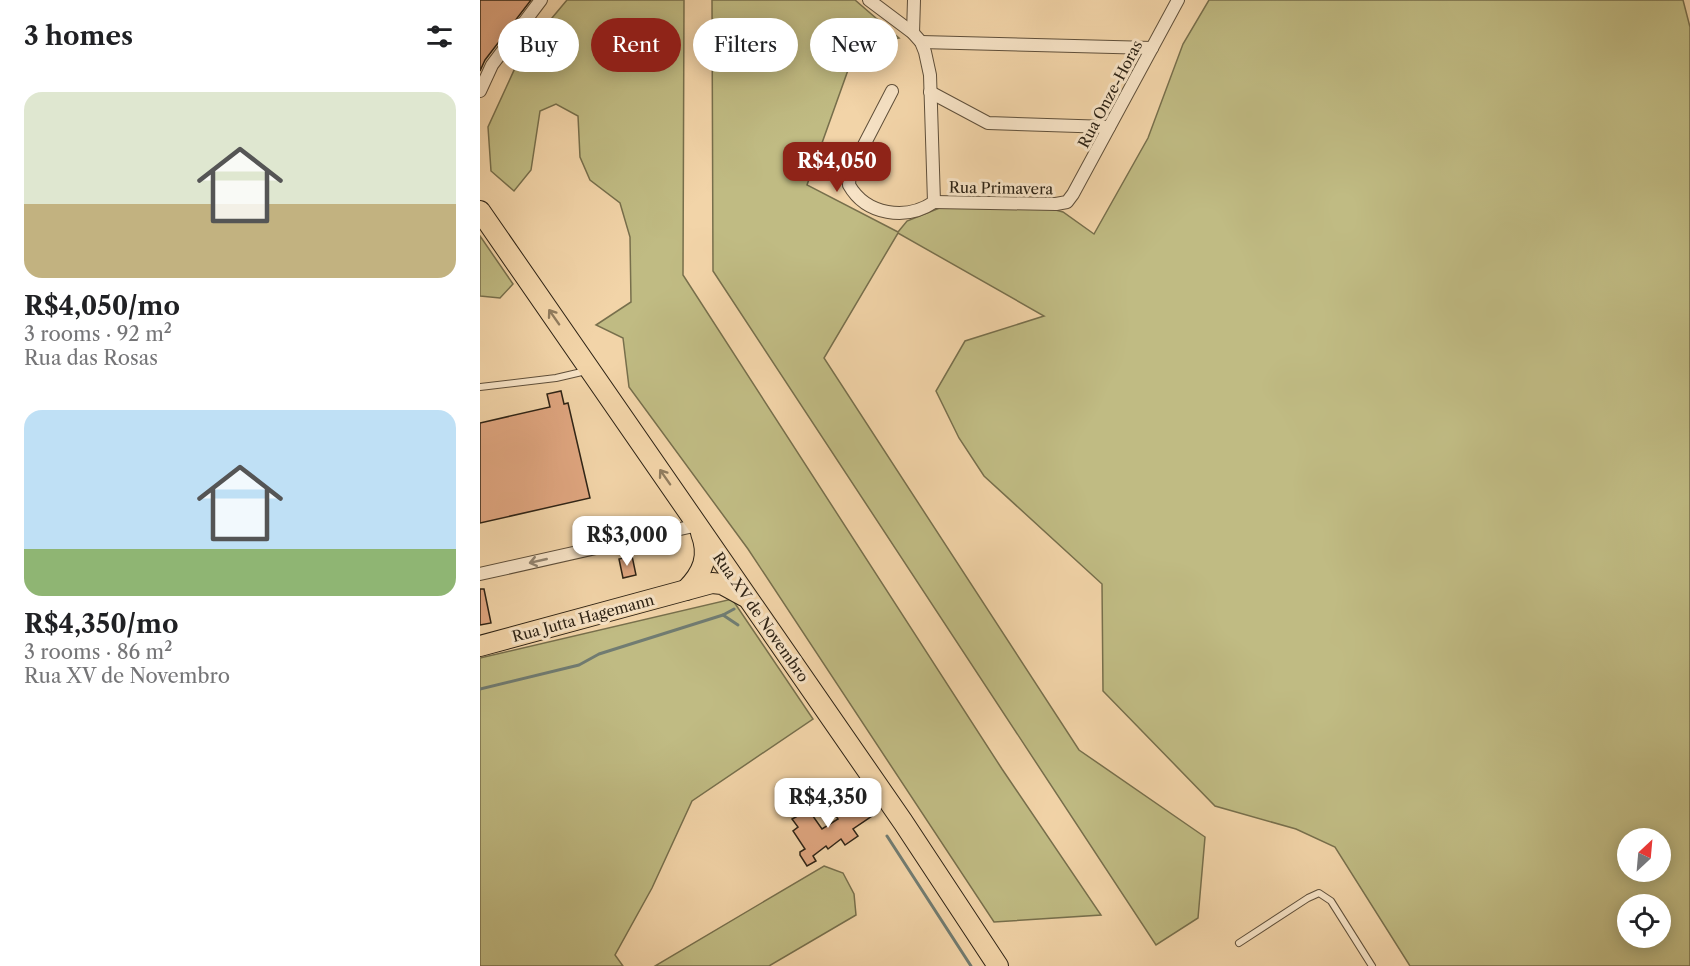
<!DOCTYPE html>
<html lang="en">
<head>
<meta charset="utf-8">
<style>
	:root { --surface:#fff; --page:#f6f6f6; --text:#202124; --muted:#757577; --accent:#8f2418 }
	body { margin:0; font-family:"Libre Caslon Text",serif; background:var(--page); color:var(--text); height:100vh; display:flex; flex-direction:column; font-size:22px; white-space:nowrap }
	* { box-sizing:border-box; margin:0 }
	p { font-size:20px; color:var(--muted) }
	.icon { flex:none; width:33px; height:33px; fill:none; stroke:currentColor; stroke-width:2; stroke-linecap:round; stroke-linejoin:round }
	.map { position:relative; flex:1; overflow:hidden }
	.drawer { display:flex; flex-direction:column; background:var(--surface); width:480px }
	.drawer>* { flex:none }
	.hud { position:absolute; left:18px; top:18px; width:570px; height:54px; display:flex; gap:12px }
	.needle { width:39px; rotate:26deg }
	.fabs { position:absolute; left:1137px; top:828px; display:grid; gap:12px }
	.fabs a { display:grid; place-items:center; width:54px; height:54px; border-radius:50%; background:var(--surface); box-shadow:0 3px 15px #0003; font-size:30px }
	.price { position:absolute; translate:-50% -51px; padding:0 14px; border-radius:12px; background:#fff; color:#222; font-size:20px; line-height:39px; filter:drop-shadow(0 2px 3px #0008) }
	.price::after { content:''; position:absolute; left:50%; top:36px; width:18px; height:14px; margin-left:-9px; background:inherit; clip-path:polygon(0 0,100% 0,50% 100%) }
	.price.current { background:var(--accent); color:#fff }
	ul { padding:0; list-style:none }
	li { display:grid; align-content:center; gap:12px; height:318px; padding:0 24px }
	li span { display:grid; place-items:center; height:186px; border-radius:18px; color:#555 }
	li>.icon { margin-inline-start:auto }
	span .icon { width:108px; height:108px; fill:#fffc; stroke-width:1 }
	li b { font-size:26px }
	h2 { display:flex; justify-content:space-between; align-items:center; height:72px; padding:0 24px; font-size:26px }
	.pill { padding:0 21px; border-radius:27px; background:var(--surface); box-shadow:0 3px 15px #0003; font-size:21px; line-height:54px }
	.pill.current { background:var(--accent); color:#fff }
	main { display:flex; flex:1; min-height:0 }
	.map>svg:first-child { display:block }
	.green { fill:#c0bb83; stroke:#776f4c; stroke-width:1.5; fill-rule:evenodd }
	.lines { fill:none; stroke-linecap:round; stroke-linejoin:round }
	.stream { stroke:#717c72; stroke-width:3 }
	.building { fill:#e0a680; stroke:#2e2315; stroke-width:1.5 }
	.service-casing { stroke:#5f4f3a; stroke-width:8 }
	.minor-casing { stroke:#5f4f3a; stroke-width:14 }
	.primary-casing { stroke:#2e2315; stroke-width:22 }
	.service { stroke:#f7e3c6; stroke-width:6 }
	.minor { stroke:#f7e3c6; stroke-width:12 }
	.primary { stroke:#f2d4a8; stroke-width:20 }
	.oneway { stroke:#907c5e }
	.oneway2 { stroke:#92836e }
	.labels { text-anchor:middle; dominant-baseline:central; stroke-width:6; stroke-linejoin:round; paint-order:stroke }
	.street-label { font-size:15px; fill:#2e2315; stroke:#f7e3c6 }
</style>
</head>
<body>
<main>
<section class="drawer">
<h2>3 homes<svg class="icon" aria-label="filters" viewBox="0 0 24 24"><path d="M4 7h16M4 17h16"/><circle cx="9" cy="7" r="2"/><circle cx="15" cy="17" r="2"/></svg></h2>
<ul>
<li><span style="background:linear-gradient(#dfe7d0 60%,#c2b280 0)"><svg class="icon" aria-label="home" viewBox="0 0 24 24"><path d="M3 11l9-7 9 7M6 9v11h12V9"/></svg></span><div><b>R$4,050/mo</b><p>3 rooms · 92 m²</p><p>Rua das Rosas</p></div></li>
<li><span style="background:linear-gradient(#bfe0f5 75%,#8fb573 0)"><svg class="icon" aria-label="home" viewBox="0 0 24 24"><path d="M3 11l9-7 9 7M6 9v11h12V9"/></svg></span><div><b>R$4,350/mo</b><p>3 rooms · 86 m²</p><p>Rua XV de Novembro</p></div></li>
</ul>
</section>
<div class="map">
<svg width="1210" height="966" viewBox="0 0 1210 966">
	<rect width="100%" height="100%" fill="#f2d4a8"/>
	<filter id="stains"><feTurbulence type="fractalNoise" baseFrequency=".00333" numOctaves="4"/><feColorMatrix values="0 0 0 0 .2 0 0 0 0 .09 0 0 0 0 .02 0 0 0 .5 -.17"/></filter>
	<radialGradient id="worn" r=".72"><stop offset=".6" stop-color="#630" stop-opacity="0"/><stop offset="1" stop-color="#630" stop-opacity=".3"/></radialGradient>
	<!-- green -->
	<g class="green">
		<path d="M 87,0 L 204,0 L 203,275 L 522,769 L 621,915 L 514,922 L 268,549 L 149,387 L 143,338 L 116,325 L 151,302 L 150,237 L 140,203 L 110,180 L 100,157 L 98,116 L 76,104 L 60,111 L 51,170 L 34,191 L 11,171 L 8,127 L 41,55 Z"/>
		<path d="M 232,0 L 375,0 L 419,38 L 377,45 L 327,185 L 418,232 L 427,221 L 462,207 L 572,209 L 583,212 L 614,234 L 668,138 L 703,44 L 729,0 L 1203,0 L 1210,27 L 1210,966 L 930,966 L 855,847 L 816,829 L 735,806 L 623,691 L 622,584 L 504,476 L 479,438 L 456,391 L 485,341 L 564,316 L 418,233 L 344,358 L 599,750 L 725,837 L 718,918 L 676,945 L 233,271 ZM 1148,838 L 1180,838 L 1180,872 L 1148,872 ZM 1148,904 L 1180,904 L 1180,938 L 1148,938 Z"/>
		<path d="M 0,236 L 33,284 L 20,298 L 0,296 Z"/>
		<path d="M 252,599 L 333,719 L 212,801 L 172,888 L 135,955 L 143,966 L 0,966 L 0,658 Z"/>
		<path d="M 344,866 L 363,873 L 374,894 L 376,915 L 289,966 L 175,966 Z"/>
	</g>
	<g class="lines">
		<!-- stream -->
		<g class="stream">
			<path d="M 243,615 L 258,625"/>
			<path d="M 0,689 L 99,665 L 119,654 L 243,615 L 254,609"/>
			<path d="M 407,836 L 491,966"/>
		</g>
	</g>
	<!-- building -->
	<g class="building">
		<path d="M 0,0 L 51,0 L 5,60 L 0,71 Z"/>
		<path d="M 81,391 L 84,404 L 88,403 L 110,498 L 0,523 L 0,423 L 70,407 L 67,394 Z"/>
		<path d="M 152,556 L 156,575 L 143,578 L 139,559 Z"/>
		<path d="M 0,589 L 4,589 L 11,623 L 0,625 Z"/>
		<path d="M 384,798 L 395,814 L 373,829 L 378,836 L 365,845 L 361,839 L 348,849 L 346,846 L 333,856 L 336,861 L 327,866 L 320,855 L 320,852 L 325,849 L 313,831 L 318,827 L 312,819 L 316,817 L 308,805 L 315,800 L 323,812 L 328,809 L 342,829 L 358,819 L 356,816 Z"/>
	</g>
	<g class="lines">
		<defs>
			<g id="service">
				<path d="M 0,387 L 76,378 L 106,371"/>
				<path d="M 759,943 L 828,898 L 839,893 L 851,901 L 892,966"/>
			</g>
			<g id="minor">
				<path d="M 389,0 L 433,33 L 441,42 L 445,52 L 450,75 L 454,202"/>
				<path d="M 433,33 L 434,0"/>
				<path d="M 441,42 L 672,48"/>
				<path d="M 0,91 L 12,65 L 61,0"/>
				<path d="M 412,91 L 370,172 L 369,185 C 386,215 426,221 454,202"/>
				<path d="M 450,92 L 508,123 L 629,127"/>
				<path d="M 454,202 L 576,204 L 587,202 L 593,194 L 698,0"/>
				<path d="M 0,574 L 218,525"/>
			</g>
			<g id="primary">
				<path d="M 0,211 L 423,822 L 518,966"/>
				<path d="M 206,590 C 223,573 230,556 221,533"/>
				<path d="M 0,646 L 232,583 L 242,584 L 264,596"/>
			</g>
		</defs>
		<!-- service casing -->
		<use href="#service" class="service-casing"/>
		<!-- minor casing -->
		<use href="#minor" class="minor-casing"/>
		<!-- primary casing -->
		<use href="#primary" class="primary-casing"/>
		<!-- service -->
		<use href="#service" class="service"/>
		<!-- minor -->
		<use href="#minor" class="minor"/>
		<!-- primary -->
		<use href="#primary" class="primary"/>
	</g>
	<!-- one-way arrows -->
	<defs><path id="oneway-shaft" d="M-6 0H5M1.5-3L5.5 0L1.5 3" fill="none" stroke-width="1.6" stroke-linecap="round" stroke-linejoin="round" transform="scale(1.5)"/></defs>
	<g class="oneway">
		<use href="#oneway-shaft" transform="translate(74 317) rotate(-125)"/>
		<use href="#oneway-shaft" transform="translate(185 477) rotate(-125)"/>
	</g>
	<use class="oneway2" href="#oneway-shaft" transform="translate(58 561) rotate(167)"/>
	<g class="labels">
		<!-- street labels -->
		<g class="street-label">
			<text transform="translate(630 94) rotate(-62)">Rua Onze-Horas</text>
			<text transform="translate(521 188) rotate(1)">Rua Primavera</text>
			<text transform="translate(281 617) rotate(55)">Rua XV de Novembro</text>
			<text transform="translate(103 618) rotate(-15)">Rua Jutta Hagemann</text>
		</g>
	</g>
	<rect width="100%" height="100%" filter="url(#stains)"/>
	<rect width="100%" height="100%" fill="url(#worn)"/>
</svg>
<div class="fabs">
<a><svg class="needle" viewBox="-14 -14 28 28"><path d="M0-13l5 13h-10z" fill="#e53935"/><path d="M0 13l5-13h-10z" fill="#757577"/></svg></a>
<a><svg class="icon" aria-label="locate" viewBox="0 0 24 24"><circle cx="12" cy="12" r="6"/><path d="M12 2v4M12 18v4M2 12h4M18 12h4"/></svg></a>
</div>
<b class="price current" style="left:357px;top:193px">R$4,050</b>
<b class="price" style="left:147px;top:567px">R$3,000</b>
<b class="price" style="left:348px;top:829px">R$4,350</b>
<div class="hud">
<a class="pill">Buy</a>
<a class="pill current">Rent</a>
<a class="pill">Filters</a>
<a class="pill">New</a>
</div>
</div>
</main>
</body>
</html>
